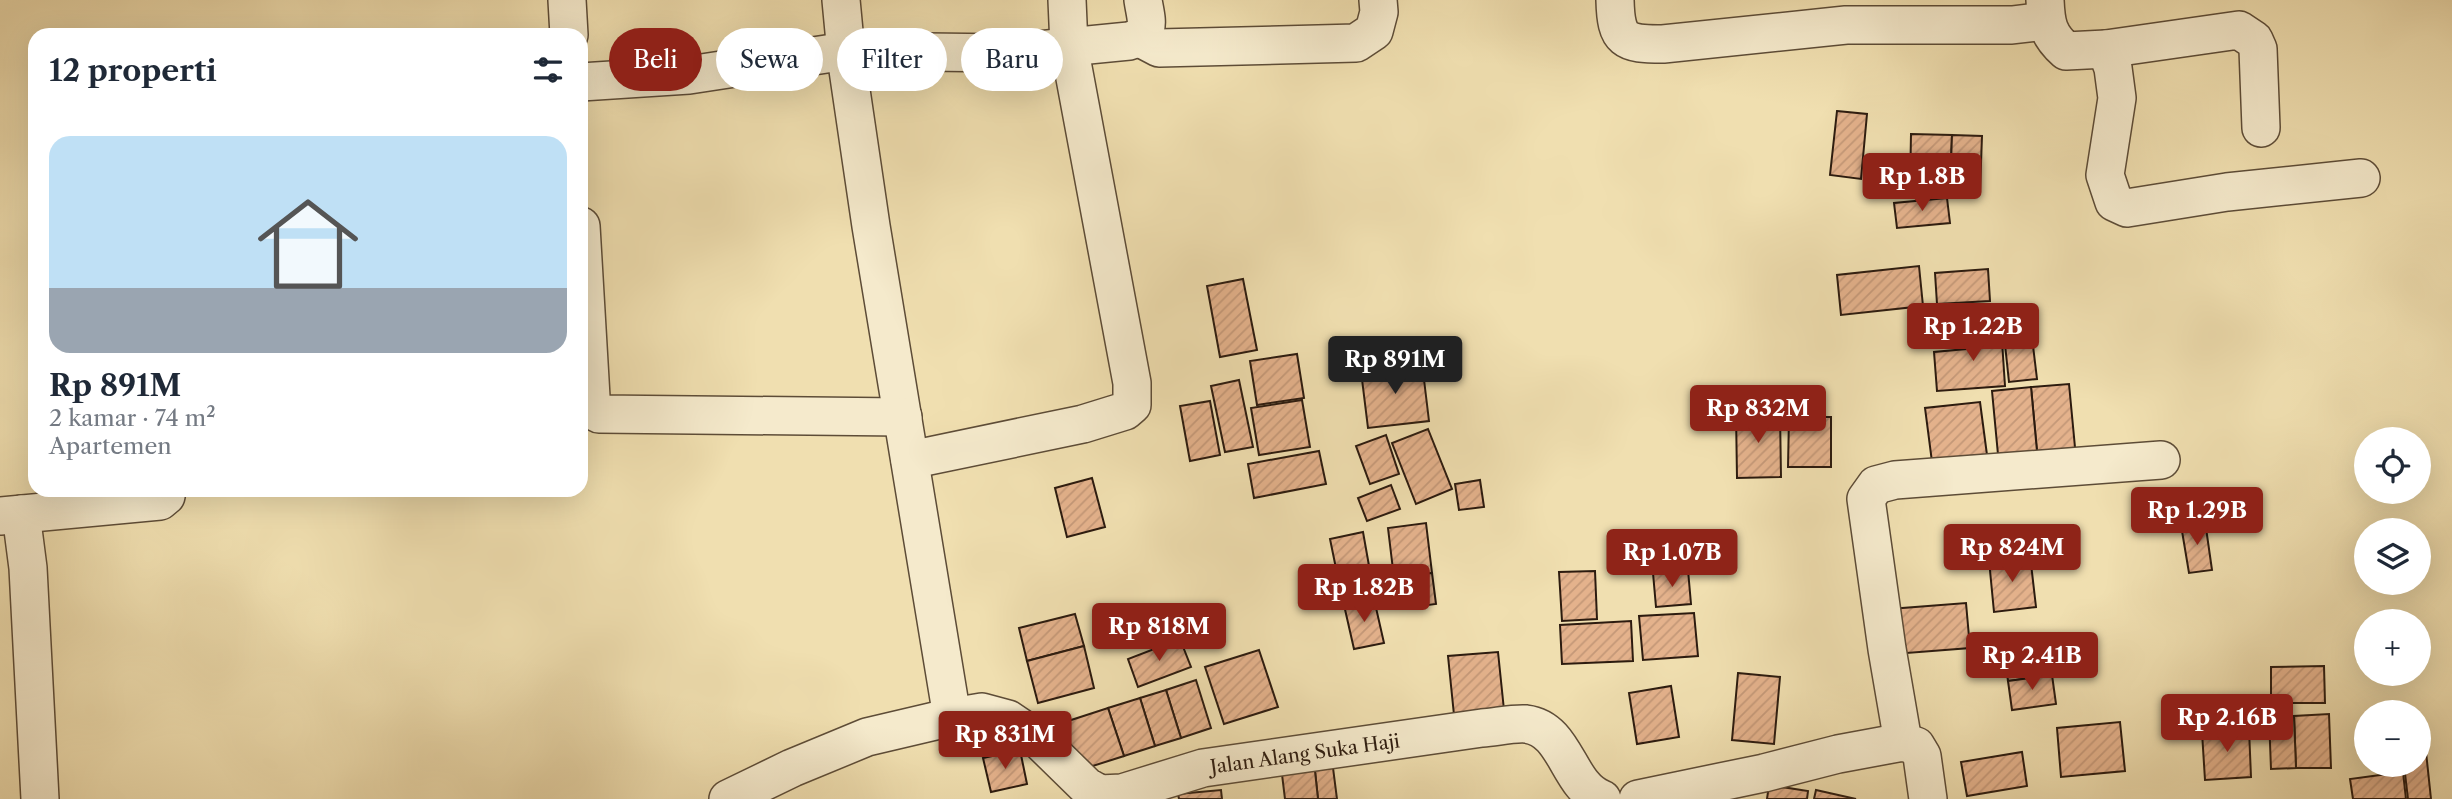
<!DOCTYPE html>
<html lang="id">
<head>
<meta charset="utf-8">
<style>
	:root { --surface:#fff; --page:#f2f2f3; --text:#1f2937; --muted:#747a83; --accent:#8f2418 }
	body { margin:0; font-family:"Libre Caslon Text",serif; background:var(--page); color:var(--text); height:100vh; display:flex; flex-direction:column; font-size:26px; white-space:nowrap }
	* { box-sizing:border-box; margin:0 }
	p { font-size:23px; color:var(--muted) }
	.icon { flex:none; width:38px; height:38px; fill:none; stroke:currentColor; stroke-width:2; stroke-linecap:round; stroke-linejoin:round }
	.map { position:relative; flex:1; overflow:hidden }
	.side { position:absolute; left:28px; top:28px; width:560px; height:469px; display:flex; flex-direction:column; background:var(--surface); border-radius:21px; box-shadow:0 7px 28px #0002 }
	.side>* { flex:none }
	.hud { position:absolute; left:609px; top:28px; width:665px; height:63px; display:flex; gap:14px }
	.buttons { position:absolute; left:2354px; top:427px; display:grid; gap:14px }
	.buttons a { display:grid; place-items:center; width:77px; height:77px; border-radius:50%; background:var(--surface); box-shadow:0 7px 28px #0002; font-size:35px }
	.price { position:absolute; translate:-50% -60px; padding:0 16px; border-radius:7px; background:var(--accent); color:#fff; font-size:23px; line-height:46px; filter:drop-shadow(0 2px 4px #0008) }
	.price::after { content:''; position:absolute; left:50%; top:42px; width:21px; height:16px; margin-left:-10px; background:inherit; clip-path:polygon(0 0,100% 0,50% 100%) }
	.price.on { background:#222; color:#fff }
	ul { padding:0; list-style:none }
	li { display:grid; align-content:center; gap:14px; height:371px; padding:0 21px }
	li span { display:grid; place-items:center; height:217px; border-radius:21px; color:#555 }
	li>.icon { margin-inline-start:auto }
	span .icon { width:126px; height:126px; fill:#fffc; stroke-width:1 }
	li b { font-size:30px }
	h2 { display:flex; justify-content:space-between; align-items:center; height:84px; padding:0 21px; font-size:30px }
	.tag { padding:0 24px; border-radius:32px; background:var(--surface); box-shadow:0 7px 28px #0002; font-size:24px; line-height:63px }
	.tag.on { background:var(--accent); color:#fff }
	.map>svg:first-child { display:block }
	.building { fill:url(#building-hatch); stroke:#2c1b0f; stroke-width:2 }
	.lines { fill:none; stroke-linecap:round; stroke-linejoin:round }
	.street-casing { stroke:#5d4c37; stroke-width:40 }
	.street { stroke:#f5eacc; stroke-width:37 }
	.labels { text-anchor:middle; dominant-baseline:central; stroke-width:7; stroke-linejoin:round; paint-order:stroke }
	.street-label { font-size:19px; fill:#2c1b0f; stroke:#f5eacc }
</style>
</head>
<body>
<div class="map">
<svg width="2452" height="799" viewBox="0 0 2452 799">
	<defs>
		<pattern id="building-hatch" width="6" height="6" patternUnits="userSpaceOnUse" patternTransform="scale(1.75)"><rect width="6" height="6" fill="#e4b28c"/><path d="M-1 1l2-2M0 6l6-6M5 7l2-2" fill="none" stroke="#c49878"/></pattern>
	</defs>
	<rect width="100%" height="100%" fill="#f0dfb0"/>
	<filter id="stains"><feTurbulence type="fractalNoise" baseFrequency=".00286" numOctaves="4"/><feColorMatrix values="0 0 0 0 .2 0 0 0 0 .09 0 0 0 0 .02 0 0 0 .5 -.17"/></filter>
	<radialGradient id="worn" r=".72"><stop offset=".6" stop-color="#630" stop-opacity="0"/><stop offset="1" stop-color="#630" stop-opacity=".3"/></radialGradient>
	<!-- building -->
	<g class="building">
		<path d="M 1837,111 L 1867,114 L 1861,179 L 1830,175 Z"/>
		<path d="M 1911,134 L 1952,135 L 1950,190 L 1910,188 Z"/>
		<path d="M 1952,135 L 1982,136 L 1980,191 L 1950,190 Z"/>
		<path d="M 1947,198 L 1950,223 L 1897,228 L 1894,203 Z"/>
		<path d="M 1919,266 L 1923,306 L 1841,315 L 1837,275 Z"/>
		<path d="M 1988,269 L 1990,301 L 1937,304 L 1935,273 Z"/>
		<path d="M 1243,279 L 1257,350 L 1220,357 L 1207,286 Z"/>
		<path d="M 2028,304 L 2037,379 L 2009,382 L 2001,307 Z"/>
		<path d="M 2001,326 L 2005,386 L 1937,391 L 1934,352 L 1977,348 L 1975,327 Z"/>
		<path d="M 1297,354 L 1304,398 L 1257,405 L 1250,361 Z"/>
		<path d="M 1422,363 L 1429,421 L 1368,428 L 1361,371 Z"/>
		<path d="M 1239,380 L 1253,447 L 1225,452 L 1211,386 Z"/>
		<path d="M 2069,384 L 2076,458 L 2038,462 L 2031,387 Z"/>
		<path d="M 2031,387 L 2038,462 L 1999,465 L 1992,391 Z"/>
		<path d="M 1302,400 L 1310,447 L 1259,455 L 1251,408 Z"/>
		<path d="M 1210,401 L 1220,455 L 1190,461 L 1180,406 Z"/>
		<path d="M 1980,402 L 1987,455 L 1932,462 L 1925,408 Z"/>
		<path d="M 1736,413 L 1780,413 L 1781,477 L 1737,478 Z"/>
		<path d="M 1789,417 L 1831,417 L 1831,467 L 1788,467 Z"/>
		<path d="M 1428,429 L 1452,489 L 1416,504 L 1392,443 Z"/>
		<path d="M 1386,435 L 1399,474 L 1370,484 L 1356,446 Z"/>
		<path d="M 1319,451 L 1326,484 L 1254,498 L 1248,464 Z"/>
		<path d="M 1092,478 L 1105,527 L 1067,537 L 1055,488 Z"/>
		<path d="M 1480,480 L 1484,507 L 1459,510 L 1455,484 Z"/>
		<path d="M 1391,485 L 1400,509 L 1367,521 L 1358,498 Z"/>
		<path d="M 2205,521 L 2212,570 L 2189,573 L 2181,525 Z"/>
		<path d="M 1426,523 L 1432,573 L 1394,578 L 1388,528 Z"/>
		<path d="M 1363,532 L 1371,577 L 1339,583 L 1330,539 Z"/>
		<path d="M 2030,555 L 2036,607 L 1994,612 L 1989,560 Z"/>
		<path d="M 1688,570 L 1691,604 L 1656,607 L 1653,573 Z"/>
		<path d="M 1595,571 L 1597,619 L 1562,621 L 1559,572 Z"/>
		<path d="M 1432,573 L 1436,604 L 1398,609 L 1394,578 Z"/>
		<path d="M 1374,599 L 1384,643 L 1354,649 L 1344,605 Z"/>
		<path d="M 1966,603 L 1970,648 L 1894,654 L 1890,609 Z"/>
		<path d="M 1694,613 L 1698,656 L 1643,660 L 1639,616 Z"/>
		<path d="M 1075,614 L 1084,646 L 1027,661 L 1019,628 Z"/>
		<path d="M 1631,621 L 1633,661 L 1562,664 L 1560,625 Z"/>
		<path d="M 1180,639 L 1191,667 L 1138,687 L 1128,659 Z"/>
		<path d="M 2047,644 L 2052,675 L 2008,681 L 2004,651 Z"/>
		<path d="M 1084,646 L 1094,688 L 1038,703 L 1027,661 Z"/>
		<path d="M 1259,650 L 1278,707 L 1224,724 L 1205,667 Z"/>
		<path d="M 1498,652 L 1504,710 L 1454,715 L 1448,656 Z"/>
		<path d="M 2324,666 L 2325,703 L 2271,703 L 2271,667 Z"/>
		<path d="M 1738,673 L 1780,677 L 1774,744 L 1732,740 Z"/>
		<path d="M 2052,675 L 2056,704 L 2012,710 L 2008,681 Z"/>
		<path d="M 1196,680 L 1211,728 L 1181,738 L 1166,690 Z"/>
		<path d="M 1671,686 L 1679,737 L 1637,744 L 1629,693 Z"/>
		<path d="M 1166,690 L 1181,738 L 1155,746 L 1140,698 Z"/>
		<path d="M 1140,698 L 1155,746 L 1124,756 L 1108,708 Z"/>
		<path d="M 1108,708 L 1124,756 L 1077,771 L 1062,723 Z"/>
		<path d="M 2329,714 L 2331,768 L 2296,768 L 2294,716 Z"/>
		<path d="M 2294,716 L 2296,768 L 2271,769 L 2269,717 Z"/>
		<path d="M 2120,722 L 2125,771 L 2061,777 L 2057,728 Z"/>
		<path d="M 2249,729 L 2251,777 L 2205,780 L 2202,732 Z"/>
		<path d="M 2418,733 L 2424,733 L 2431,799 L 2408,799 L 2404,765 L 2418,765 Z"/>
		<path d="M 1020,750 L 1027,784 L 991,792 L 983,758 Z"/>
		<path d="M 2022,752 L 2027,786 L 1967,796 L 1961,762 Z"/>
		<path d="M 1332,760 L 1337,799 L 1318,799 L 1314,762 Z"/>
		<path d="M 1314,762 L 1318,799 L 1285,799 L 1281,766 Z"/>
		<path d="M 2403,772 L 2406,799 L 2353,799 L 2350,779 Z"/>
		<path d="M 1769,785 L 1808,791 L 1807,799 L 1767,799 Z"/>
		<path d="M 1221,790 L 1222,799 L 1179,799 L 1178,794 Z"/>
		<path d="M 1816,790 L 1856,799 L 1814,799 Z"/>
	</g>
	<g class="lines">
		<defs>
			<g id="street">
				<path d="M 567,0 L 569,35"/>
				<path d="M 841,0 L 847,63 L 871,226 L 952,717"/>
				<path d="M 1615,0 C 1616,41 1624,44 1663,44 L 1846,25 L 2012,25 L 2046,21"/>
				<path d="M 2045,0 C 2046,24 2048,35 2066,51 L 2106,49 L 2113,68 L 2117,98 L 2105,175 L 2114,202 L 2127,208 L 2227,192 L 2361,178"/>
				<path d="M 1140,38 L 1159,48 L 1356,43 L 1374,31 L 1379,12 L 1378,0"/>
				<path d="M 2106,49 L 2239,30 L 2254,40 L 2258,49 L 2261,128"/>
				<path d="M 581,82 L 689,75 L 846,51 L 1008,53 L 1129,41 C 1153,34 1146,20 1143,0"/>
				<path d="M 581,226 L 591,397 L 587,406 L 581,408"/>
				<path d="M 587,406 L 599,414 L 903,417"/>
				<path d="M 910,460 L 1083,424 L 1125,411 L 1132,405 L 1132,383 L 1069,46 L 1067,0"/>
				<path d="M 21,514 L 28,568 L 40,799"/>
				<path d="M 0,516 L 160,501 L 166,496 L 167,490"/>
				<path d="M 1903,742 L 1887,649 L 1866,499 L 1876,485 L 1895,480 L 2161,460"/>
				<path d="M 728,799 L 792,768 L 867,737 L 952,717 L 982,712 L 1008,719 L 1039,740 L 1086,786 L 1100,794 L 1122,793 L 1203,768 L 1482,728 C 1496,727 1513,723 1526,724 C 1567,729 1567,786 1602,799"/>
				<path d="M 1638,799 L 1764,773 L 1838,754 L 1903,742 L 1916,746 L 1922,756 L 1928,799"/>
			</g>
		</defs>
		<!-- street casing -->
		<use href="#street" class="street-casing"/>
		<!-- street -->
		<use href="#street" class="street"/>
	</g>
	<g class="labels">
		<!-- street labels -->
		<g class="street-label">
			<text transform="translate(1305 754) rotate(-8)">Jalan Alang Suka Haji</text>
		</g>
	</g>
	<rect width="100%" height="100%" filter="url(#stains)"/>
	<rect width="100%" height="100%" fill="url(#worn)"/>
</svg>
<div class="buttons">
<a><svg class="icon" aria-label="locate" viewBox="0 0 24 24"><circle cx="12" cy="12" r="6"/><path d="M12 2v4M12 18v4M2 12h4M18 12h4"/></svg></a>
<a><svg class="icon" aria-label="layers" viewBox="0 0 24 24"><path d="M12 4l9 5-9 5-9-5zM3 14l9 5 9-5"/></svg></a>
<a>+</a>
<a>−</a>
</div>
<b class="price" style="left:1922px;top:213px">Rp 1.8B</b>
<b class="price" style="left:1973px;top:363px">Rp 1.22B</b>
<b class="price on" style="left:1395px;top:396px">Rp 891M</b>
<b class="price" style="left:1758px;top:445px">Rp 832M</b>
<b class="price" style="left:2197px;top:547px">Rp 1.29B</b>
<b class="price" style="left:2012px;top:584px">Rp 824M</b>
<b class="price" style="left:1672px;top:589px">Rp 1.07B</b>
<b class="price" style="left:1364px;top:624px">Rp 1.82B</b>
<b class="price" style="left:1159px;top:663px">Rp 818M</b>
<b class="price" style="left:2032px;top:692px">Rp 2.41B</b>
<b class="price" style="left:2227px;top:754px">Rp 2.16B</b>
<b class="price" style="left:1005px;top:771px">Rp 831M</b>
<div class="hud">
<a class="tag on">Beli</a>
<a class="tag">Sewa</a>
<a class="tag">Filter</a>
<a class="tag">Baru</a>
</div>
<section class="side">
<h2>12 properti<svg class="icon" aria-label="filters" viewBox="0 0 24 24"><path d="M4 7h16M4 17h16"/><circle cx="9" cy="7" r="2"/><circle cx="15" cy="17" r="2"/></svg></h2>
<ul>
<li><span style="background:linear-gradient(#bfe0f5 70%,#9aa5b1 0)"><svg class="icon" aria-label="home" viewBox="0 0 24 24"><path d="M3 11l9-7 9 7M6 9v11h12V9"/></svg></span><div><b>Rp 891M</b><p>2 kamar · 74 m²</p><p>Apartemen</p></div></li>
</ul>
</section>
</div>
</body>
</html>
